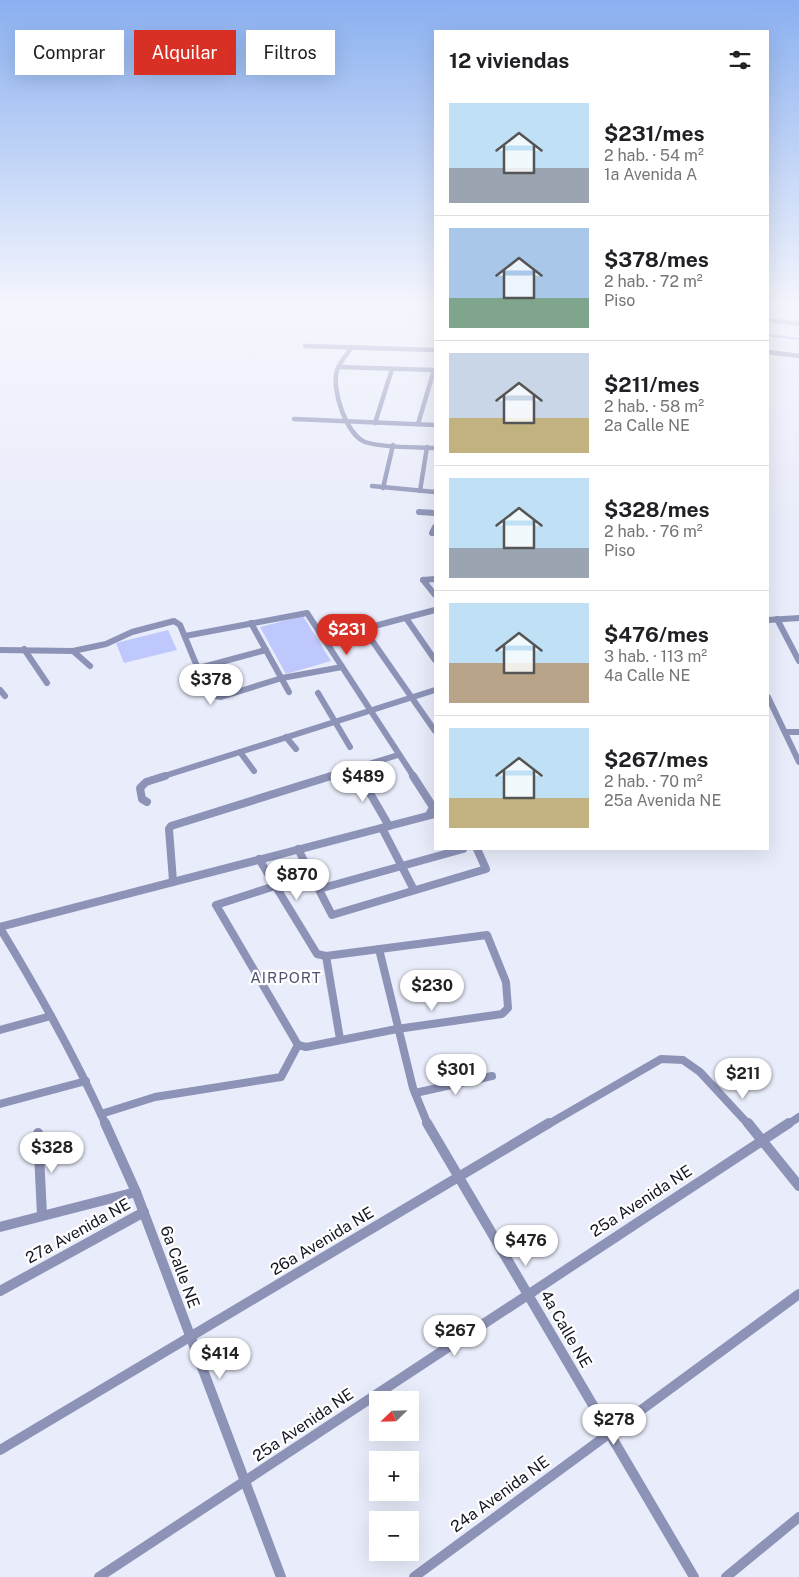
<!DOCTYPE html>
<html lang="es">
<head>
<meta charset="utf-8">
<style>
	:root { --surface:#fff; --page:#f6f6f6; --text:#202124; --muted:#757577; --line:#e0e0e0; --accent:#d93025 }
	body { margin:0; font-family:"Public Sans",sans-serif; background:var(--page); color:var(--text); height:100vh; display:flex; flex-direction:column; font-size:19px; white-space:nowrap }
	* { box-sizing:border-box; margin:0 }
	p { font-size:16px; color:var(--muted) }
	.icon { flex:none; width:28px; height:28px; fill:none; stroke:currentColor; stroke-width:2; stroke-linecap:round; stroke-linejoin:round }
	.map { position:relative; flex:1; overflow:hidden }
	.side { position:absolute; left:434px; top:30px; width:335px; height:820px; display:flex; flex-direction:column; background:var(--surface); border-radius:0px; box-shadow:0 5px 20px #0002 }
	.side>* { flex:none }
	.banner { position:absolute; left:15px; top:30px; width:344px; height:45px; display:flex; gap:10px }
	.needle { width:32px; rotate:247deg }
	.fabs { position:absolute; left:369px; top:1391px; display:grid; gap:10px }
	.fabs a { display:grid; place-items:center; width:50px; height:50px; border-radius:0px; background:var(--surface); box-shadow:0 5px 20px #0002; font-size:25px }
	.price { position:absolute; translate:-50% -42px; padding:0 11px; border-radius:18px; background:#fff; color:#222; font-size:16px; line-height:32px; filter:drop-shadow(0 1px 2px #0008) }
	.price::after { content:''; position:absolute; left:50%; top:30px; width:15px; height:11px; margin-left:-8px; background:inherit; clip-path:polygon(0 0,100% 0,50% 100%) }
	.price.active { background:var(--accent); color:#fff }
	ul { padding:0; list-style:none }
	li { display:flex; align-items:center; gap:15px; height:125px; padding:0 15px }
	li+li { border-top:1px solid var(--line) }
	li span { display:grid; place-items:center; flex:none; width:140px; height:100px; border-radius:0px; color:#555 }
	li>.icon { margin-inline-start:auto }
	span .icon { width:60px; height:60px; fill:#fffc; stroke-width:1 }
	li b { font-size:21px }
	h2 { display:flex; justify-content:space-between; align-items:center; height:60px; padding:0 15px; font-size:21px }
	.tag { padding:0 18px; border-radius:0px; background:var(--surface); box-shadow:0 5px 20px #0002; font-size:18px; line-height:45px }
	.tag.active { background:var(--accent); color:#fff }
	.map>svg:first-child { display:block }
	.green { fill:#bec8fd }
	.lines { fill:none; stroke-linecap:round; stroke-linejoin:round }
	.stream { stroke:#9da9fb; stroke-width:2 }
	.minor-far3 { stroke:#8d93b7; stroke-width:4.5 }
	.minor-far2 { stroke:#8d93b7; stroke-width:6 }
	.minor-far1 { stroke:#8d93b7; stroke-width:8 }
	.minor { stroke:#8d93b7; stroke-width:10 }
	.labels { text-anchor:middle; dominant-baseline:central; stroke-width:4.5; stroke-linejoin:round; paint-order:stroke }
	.neighbourhood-label { font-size:15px; letter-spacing:1px; fill:#4e5270; stroke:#fff }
	.near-street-label { font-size:16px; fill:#141623; stroke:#fff }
</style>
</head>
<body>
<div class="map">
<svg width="799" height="1577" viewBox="0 0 799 1577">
	<rect width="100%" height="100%" fill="#e9ecfa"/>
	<!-- green -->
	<g class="green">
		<path d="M 303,616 L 331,661 L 286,674 L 260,627 Z"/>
		<path d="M 168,630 L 177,650 L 124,663 L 116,643 Z"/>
	</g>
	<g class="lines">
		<!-- stream -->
		<path class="stream" d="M 768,335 L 799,339"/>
		<!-- minor-far3 -->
		<g class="minor-far3">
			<path d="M 428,306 L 435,307"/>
			<path d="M 768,320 L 799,324"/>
			<path d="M 305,346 L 435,350"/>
			<path d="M 352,347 C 347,354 340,362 337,370 C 331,389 346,434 365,442 C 381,448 417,447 435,448"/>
			<path d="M 768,352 L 799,356"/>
			<path d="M 340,367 L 435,370"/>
			<path d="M 294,419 L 435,425"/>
			<path d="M 375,423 L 392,369"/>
			<path d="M 418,424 L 434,370"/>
			<path d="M 372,486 L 435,492"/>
			<path d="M 383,488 L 393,445"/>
			<path d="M 420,491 L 427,447"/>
		</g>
		<!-- minor-far2 -->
		<g class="minor-far2">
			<path d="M 419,512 L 435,513"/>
			<path d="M 435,527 L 432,533 L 435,533"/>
			<path d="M 423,580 L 435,595"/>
			<path d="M 423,580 L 435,579"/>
			<path d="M 406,618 L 435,660"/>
			<path d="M 777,619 L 799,661"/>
			<path d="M 768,620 L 799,618"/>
			<path d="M 251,623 L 289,692"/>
			<path d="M 364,629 L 435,731"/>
			<path d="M 185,636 L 307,613 L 414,777"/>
			<path d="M 325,639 L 435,610"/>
			<path d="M 24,649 L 47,683"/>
			<path d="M 0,650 L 73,651 L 90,666"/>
			<path d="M 73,651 L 106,644 L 132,632 L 174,621 L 180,625 L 196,664 L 215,696 L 221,697 L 282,678 L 342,667"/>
			<path d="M 199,668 L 266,650"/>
			<path d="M 0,690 L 5,696"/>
			<path d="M 318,693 L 350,747"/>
			<path d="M 768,697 L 799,762"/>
			<path d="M 785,732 L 799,732"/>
			<path d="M 286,737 L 296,749"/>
			<path d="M 356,769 L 361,777"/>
			<path d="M 254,771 L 240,752 L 435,690"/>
			<path d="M 161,777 L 240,752"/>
			<path d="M 327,777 L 398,755"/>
		</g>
		<!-- minor-far1 -->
		<g class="minor-far1">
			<path d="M 360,776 L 389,826"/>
			<path d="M 413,776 L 433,807 L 429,815"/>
			<path d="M 147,802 L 142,799 L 140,788 L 146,782 L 165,776"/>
			<path d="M 382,828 L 414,890"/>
			<path d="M 298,849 L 332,915 L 486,869 L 477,849"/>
			<path d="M 259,859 L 317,954 L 326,956 L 487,935 L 506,982 L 508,1008 L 502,1014 L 397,1029 L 306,1047 L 298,1045 L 216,905 L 275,886"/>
			<path d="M 173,881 L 169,829 L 171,826 L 331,776"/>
			<path d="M 319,889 L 463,849"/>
			<path d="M 0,927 L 435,814"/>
			<path d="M 0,928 C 39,992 75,1057 106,1125"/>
			<path d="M 379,949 L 413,1088 L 428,1125"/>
			<path d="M 326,956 L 340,1039"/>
			<path d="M 0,1030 L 51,1016"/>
			<path d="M 415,1093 L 492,1076"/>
			<path d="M 0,1104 L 86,1081"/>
			<path d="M 101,1114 L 155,1097 L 281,1077 L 298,1045"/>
			<path d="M 547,1125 L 661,1059 L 683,1060 L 700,1072 L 749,1125"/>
			<path d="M 787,1125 L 799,1117"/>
		</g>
		<!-- minor -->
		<g class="minor">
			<path d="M 105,1123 L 136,1192 L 281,1577"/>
			<path d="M 427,1123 L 694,1577"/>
			<path d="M 748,1123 L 799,1186"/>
			<path d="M 38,1133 L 42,1215"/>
			<path d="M 0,1227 L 136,1192"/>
			<path d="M 0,1291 L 144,1212"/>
			<path d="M 0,1450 L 549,1123"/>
			<path d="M 99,1577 L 789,1123"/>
			<path d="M 414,1577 L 799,1294"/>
			<path d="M 726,1577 L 799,1517"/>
		</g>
	</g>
	<!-- sky -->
	<linearGradient id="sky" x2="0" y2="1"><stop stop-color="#8ab0f0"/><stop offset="0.58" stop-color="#f5f6fd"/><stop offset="1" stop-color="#f5f6fd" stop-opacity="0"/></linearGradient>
	<rect width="799" height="527" fill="url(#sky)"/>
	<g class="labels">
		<!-- neighbourhood labels -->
		<g class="neighbourhood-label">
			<text x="286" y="977">AIRPORT</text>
		</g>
		<!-- near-street labels -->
		<g class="near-street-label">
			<text transform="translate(641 1201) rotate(-33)">25a Avenida NE</text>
			<text transform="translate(78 1231) rotate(-29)">27a Avenida NE</text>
			<text transform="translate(322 1241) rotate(-31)">26a Avenida NE</text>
			<text transform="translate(180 1267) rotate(70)">6a Calle NE</text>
			<text transform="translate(566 1329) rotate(60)">4a Calle NE</text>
			<text transform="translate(303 1425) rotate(-34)">25a Avenida NE</text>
			<text transform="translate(500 1494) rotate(-36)">24a Avenida NE</text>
		</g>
	</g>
</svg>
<div class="fabs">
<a><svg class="needle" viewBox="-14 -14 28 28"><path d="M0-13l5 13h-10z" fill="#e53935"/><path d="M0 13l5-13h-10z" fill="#757577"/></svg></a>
<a>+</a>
<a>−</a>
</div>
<b class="price active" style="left:347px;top:656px">$231</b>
<b class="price" style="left:211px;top:706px">$378</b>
<b class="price" style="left:363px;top:803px">$489</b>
<b class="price" style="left:297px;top:901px">$870</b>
<b class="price" style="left:432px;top:1012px">$230</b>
<b class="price" style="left:456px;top:1096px">$301</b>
<b class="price" style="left:743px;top:1100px">$211</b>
<b class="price" style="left:52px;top:1174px">$328</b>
<b class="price" style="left:526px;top:1267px">$476</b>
<b class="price" style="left:455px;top:1357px">$267</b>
<b class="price" style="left:220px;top:1380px">$414</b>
<b class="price" style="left:614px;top:1446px">$278</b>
<div class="banner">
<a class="tag">Comprar</a>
<a class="tag active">Alquilar</a>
<a class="tag">Filtros</a>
</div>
<section class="side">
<h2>12 viviendas<svg class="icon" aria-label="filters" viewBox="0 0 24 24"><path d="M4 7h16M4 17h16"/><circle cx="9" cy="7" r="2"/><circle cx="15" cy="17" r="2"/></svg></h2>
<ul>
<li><span style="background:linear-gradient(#bfe0f5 65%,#9aa5b1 0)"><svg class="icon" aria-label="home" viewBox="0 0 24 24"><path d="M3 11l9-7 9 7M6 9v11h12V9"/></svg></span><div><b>$231/mes</b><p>2 hab. · 54 m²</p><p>1a Avenida A</p></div></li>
<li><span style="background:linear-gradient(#a9c7e8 70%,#7fa58c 0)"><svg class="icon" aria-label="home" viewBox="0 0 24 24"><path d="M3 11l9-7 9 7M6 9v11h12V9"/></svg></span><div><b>$378/mes</b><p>2 hab. · 72 m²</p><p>Piso</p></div></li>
<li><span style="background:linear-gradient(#c9d6e8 65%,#c2b280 0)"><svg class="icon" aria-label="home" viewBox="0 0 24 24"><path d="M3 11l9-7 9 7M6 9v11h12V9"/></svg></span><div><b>$211/mes</b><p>2 hab. · 58 m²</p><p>2a Calle NE</p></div></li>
<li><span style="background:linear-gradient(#bfe0f5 70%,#9aa5b1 0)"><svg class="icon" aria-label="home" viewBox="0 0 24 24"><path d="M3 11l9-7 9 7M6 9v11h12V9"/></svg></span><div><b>$328/mes</b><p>2 hab. · 76 m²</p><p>Piso</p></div></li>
<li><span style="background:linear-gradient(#bfe0f5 60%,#b9a48a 0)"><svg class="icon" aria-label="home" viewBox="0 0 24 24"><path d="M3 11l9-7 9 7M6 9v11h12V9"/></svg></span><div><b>$476/mes</b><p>3 hab. · 113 m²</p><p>4a Calle NE</p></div></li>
<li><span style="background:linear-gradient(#bfe0f5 70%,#c2b280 0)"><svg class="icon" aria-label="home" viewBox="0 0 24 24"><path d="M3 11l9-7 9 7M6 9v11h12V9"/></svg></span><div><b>$267/mes</b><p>2 hab. · 70 m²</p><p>25a Avenida NE</p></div></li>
</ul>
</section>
</div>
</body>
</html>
